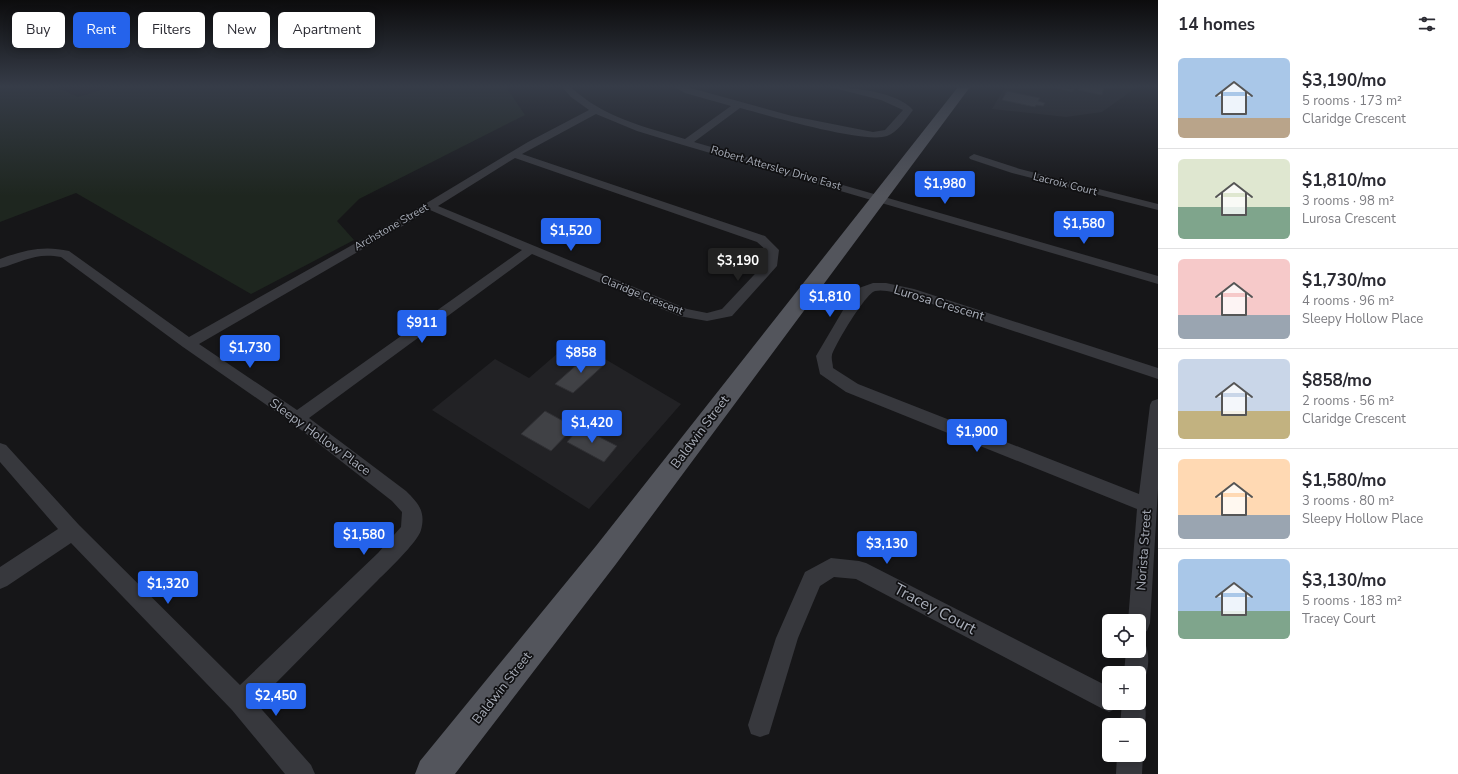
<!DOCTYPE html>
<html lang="en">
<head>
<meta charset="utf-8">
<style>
	:root { --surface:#fff; --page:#f2f2f3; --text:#2b2b33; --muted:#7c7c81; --line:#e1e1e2; --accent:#2563eb }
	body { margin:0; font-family:"Nunito Sans",sans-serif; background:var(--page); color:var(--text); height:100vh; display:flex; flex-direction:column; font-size:15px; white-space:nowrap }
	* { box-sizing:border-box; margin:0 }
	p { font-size:13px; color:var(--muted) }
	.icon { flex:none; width:22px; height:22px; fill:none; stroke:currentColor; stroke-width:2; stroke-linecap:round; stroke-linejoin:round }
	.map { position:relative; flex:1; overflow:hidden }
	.details { display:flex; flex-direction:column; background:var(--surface); width:300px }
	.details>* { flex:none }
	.hud { position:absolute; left:12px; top:12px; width:380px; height:36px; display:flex; gap:8px }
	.buttons { position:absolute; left:1102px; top:614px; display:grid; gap:8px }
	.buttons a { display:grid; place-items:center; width:44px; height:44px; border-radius:6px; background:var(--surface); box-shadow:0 2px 10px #0003; font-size:20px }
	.price { position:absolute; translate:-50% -34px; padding:0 9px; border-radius:4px; background:var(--accent); color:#fff; font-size:13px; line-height:26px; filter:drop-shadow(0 1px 2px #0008) }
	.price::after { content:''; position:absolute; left:50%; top:24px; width:12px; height:9px; margin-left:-6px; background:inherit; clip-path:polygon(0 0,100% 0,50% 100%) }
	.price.current { background:#222; color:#fff }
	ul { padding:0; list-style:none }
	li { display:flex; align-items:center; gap:12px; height:100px; padding:0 20px }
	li+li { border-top:1px solid var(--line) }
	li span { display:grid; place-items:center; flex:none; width:112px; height:80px; border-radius:6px; color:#555 }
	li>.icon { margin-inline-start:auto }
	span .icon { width:48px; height:48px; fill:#fffc; stroke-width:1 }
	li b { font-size:17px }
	h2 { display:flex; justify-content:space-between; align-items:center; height:48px; padding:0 20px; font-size:17px }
	.chip { padding:0 14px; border-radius:6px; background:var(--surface); box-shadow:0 2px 10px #0003; font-size:14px; line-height:36px }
	.chip.current { background:var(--accent); color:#fff }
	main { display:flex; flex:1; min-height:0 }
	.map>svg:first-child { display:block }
	.built { fill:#222225 }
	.green { fill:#1e261f }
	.building { fill:#404145; stroke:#303034 }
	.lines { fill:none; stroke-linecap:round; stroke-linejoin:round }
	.lane { fill:#37383d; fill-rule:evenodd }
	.street { fill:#37383d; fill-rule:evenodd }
	.primary { fill:#53555c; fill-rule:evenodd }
	.labels { text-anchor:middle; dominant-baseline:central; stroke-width:3.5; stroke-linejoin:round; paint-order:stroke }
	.far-street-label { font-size:11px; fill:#a8adb8; stroke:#111113 }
	.street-label { font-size:13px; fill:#a8adb8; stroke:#111113 }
	.near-street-label { font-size:16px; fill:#a8adb8; stroke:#111113 }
</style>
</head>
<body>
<main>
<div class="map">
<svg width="1158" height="774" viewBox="0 0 1158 774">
	<rect width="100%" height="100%" fill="#161618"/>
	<!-- built -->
	<g class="built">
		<path d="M 1005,87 L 1137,87 L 1102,112 L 1066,117 L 992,109 Z"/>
		<path d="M 573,340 L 681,404 L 589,509 L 432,410 L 495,359 L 529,378 Z"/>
	</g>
	<!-- green -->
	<path class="green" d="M 0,87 L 56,87 L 78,97 L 111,87 L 506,87 L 525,115 L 359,199 L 337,221 L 354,240 L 251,294 L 76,193 L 0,222 Z"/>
	<!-- building -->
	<g class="building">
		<path d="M 1080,87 L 1112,87 L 1112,89 L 1104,87 L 1102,95 L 1078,90 Z"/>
		<path d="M 1007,91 L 1040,98 L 1038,101 L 1045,103 L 1043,106 L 1036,105 L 1035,107 L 1002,100 Z"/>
		<path d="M 589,354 L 606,363 L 573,393 L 555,384 Z"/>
		<path d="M 545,411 L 574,427 L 551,451 L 521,434 Z"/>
		<path d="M 580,427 L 617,446 L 604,462 L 567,442 Z"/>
	</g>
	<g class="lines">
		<!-- lane -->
		<path class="lane" d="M 1051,87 L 1061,87 L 1071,89 L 1072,87 L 1076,87 L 1072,92 Z"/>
		<!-- street -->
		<g class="street">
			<path d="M 562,87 L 571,87 C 602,117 645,127 685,139 L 731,106 L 685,93 L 675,87 L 687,87 L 792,116 L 873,132 L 885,130 L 903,110 L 881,100 L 830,87 C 852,87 898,92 913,110 C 907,118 897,133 887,136 C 864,144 767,115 740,108 L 694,142 L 1158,276 L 1158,284 L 683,145 L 637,131 L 596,114 L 522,154 L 765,236 L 779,250 L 777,266 L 732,316 L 707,321 L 679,316 L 532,254 L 309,418 L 406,491 C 418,503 426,511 421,530 C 418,542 385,573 375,583 C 335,623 296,663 256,703 L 311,765 L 315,774 L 285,774 L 232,710 L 71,543 L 7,586 L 0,589 L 0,567 L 58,529 L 0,462 L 0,443 L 6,445 L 79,525 L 240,685 L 378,553 L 401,527 L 402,512 L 392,501 L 291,422 L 183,347 L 61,257 C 35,252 23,262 0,268 L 0,259 C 24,250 44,245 69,251 L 189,337 L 425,204 L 528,142 L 589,110 L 571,97 ZM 515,158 L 757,242 L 767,251 L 766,262 L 722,309 L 707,313 L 687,309 L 438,206 ZM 430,210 L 522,250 L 297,410 L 199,344 Z"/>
			<path d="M 974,154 L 1020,169 L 1158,204 L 1158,210 L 1012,173 L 970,159 L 969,157 Z"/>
			<path d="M 873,283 L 886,283 L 914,289 L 1158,368 L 1158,379 L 905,295 C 896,293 884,289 875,291 C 865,294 835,345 832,355 C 831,359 833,364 833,368 L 858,384 L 1139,494 L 1150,405 L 1152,401 L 1158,399 L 1158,489 L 1150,623 L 1147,631 L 1139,634 L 1139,621 L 1128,621 L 1137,509 L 846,392 L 820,374 L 816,356 L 849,300 L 859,288 Z"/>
			<path d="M 831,558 L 859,561 L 866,563 L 1109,687 L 1109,703 L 1120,703 L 1117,708 L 1109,712 L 1101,708 L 856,579 L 834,577 L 820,586 L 798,638 L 769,734 L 760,737 L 751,734 L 748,725 L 776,638 L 805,572 Z"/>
			<path d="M 1139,641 L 1145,643 C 1150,655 1149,669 1144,681 L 1139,683 L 1139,673 L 1124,673 L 1126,651 L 1139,651 Z"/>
			<path d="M 1139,693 L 1142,695 C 1147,705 1148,726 1139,734 L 1139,725 L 1120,725 L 1122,703 L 1139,703 Z"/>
			<path d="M 1139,746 L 1143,755 L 1142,774 L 1116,774 L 1117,755 L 1139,755 Z"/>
		</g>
		<!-- primary -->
		<path class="primary" d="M 958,87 L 970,87 L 616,564 L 455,774 L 415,774 L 420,761 L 596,546 Z"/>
	</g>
	<!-- sky -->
	<linearGradient id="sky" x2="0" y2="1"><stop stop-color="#0c0c0d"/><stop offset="0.44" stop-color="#363c48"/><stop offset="1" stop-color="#363c48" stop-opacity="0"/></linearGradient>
	<rect width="1158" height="196" fill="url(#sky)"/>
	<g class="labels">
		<!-- far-street labels -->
		<g class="far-street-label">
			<text transform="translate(776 168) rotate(16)">Robert Attersley Drive East</text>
			<text transform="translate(1065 184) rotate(14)">Lacroix Court</text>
			<text transform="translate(391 227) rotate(-30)">Archstone Street</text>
			<text transform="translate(642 295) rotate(22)">Claridge Crescent</text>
		</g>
		<!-- street labels -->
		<g class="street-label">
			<text transform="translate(939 303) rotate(17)">Lurosa Crescent</text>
			<text transform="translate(700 432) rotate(-53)">Baldwin Street</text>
			<text transform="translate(320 437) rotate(36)">Sleepy Hollow Place</text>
			<text transform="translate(1144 550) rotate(-86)">Norista Street</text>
			<text transform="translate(502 688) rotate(-52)">Baldwin Street</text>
		</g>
		<!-- near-street labels -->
		<g class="near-street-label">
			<text transform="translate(935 609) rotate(28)">Tracey Court</text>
		</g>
	</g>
</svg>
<div class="buttons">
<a><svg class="icon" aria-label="locate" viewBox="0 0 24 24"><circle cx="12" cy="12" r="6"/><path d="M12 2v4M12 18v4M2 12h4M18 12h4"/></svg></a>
<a>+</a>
<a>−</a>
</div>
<b class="price" style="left:945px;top:205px">$1,980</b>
<b class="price" style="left:1084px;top:245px">$1,580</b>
<b class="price" style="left:571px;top:252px">$1,520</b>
<b class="price current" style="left:738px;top:282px">$3,190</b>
<b class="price" style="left:830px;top:318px">$1,810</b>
<b class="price" style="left:422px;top:344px">$911</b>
<b class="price" style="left:250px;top:369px">$1,730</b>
<b class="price" style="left:581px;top:374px">$858</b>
<b class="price" style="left:592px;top:444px">$1,420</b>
<b class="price" style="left:977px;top:453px">$1,900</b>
<b class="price" style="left:364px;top:556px">$1,580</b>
<b class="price" style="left:887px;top:565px">$3,130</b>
<b class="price" style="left:168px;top:605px">$1,320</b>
<b class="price" style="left:276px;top:717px">$2,450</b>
<div class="hud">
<a class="chip">Buy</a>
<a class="chip current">Rent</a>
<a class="chip">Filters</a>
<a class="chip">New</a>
<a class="chip">Apartment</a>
</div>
</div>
<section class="details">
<h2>14 homes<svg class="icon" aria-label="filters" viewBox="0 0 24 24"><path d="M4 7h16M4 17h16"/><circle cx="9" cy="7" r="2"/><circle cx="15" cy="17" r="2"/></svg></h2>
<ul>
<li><span style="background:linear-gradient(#a9c7e8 75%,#b9a48a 0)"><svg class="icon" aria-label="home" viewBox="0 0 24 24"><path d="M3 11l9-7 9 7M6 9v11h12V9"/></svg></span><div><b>$3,190/mo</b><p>5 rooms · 173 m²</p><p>Claridge Crescent</p></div></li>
<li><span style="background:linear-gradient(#dfe7d0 60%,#7fa58c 0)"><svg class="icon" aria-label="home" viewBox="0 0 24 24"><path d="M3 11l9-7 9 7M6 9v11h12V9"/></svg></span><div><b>$1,810/mo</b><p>3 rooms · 98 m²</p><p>Lurosa Crescent</p></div></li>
<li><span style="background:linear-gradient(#f6c9c9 70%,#9aa5b1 0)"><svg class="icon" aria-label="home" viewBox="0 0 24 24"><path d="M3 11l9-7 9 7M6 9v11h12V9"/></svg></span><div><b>$1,730/mo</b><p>4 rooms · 96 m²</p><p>Sleepy Hollow Place</p></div></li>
<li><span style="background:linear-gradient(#c9d6e8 65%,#c2b280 0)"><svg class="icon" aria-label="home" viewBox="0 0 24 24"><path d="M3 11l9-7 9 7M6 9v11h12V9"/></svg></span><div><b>$858/mo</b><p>2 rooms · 56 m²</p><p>Claridge Crescent</p></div></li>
<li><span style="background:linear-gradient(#ffd9b3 70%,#9aa5b1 0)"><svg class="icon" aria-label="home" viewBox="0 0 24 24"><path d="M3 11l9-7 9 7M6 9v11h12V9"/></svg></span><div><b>$1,580/mo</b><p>3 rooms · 80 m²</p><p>Sleepy Hollow Place</p></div></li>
<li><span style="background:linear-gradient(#a9c7e8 65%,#7fa58c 0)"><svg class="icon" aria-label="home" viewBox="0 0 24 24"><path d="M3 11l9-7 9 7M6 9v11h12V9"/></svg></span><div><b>$3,130/mo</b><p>5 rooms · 183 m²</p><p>Tracey Court</p></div></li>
</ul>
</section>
</main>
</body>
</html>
